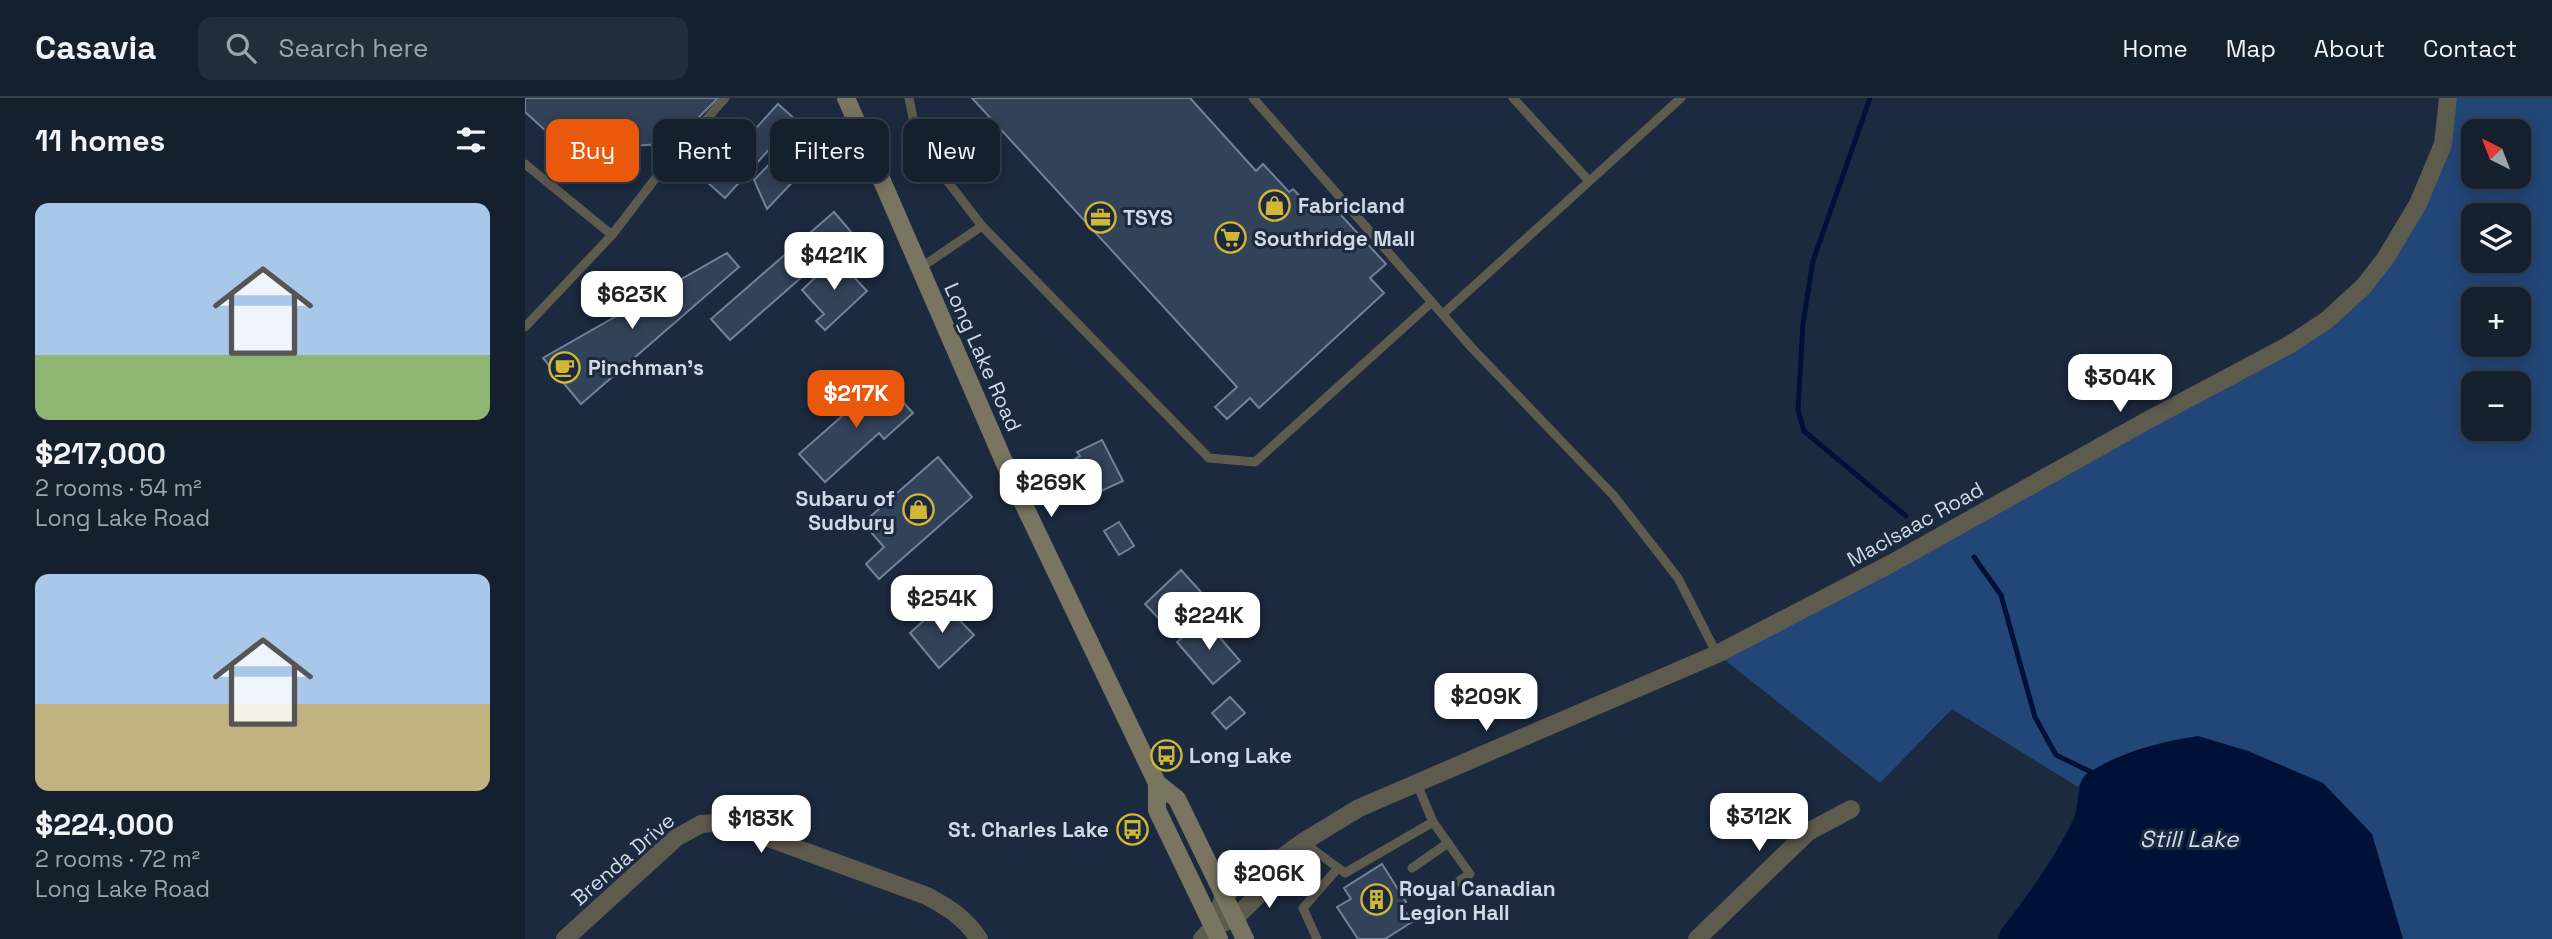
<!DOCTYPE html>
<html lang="en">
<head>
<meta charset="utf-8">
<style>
	:root { --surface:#15202f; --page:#222d3b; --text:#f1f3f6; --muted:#9da3aa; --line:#343e4b; --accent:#ea580c }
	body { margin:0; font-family:"Space Grotesk",sans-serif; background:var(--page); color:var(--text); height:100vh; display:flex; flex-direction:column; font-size:26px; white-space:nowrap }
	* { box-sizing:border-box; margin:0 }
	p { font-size:23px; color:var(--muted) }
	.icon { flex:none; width:38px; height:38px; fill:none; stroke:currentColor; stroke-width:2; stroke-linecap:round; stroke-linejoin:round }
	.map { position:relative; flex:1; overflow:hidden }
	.details { display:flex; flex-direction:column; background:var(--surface); width:525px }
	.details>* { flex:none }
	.top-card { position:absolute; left:21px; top:21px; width:665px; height:63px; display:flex; gap:14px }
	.needle { width:46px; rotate:318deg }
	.controls { position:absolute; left:1936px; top:21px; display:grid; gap:14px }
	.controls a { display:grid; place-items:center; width:70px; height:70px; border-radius:14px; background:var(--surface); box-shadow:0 4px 18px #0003,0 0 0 2px var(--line); font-size:35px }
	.price { position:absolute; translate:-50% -60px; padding:0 16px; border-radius:14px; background:#fff; color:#222; font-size:23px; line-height:46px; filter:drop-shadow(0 2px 4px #0008) }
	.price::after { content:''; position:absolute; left:50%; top:42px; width:21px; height:16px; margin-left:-10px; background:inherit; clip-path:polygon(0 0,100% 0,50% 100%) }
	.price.on { background:var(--accent); color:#fff }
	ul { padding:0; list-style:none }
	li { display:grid; align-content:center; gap:14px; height:371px; padding:0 35px }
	li span { display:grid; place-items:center; height:217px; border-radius:14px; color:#555 }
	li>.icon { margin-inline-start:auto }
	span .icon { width:126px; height:126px; fill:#fffc; stroke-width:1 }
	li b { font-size:30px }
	h2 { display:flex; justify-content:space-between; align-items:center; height:84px; padding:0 35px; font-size:30px }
	.pill { padding:0 24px; border-radius:14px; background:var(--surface); box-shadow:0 4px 18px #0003,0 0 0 2px var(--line); font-size:24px; line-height:63px }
	.pill.on { background:var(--accent); color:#fff }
	header { display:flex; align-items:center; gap:42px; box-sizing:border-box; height:98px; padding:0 35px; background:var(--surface); border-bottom:2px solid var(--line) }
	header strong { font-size:33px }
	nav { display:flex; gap:38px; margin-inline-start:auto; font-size:24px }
	.search { width:490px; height:63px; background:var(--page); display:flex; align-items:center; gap:18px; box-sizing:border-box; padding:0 24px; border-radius:14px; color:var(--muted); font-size:26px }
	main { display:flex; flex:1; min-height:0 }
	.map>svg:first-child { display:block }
	.green { fill:#234678; fill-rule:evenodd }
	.water { fill:#001137 }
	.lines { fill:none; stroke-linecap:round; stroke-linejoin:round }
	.stream { stroke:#001137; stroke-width:5 }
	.building { fill:#324259; stroke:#70829b; stroke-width:2 }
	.service { stroke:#5d5a4e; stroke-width:9 }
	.minor { stroke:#5d5a4e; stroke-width:18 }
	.tertiary { stroke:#5d5a4e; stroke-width:18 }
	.secondary { stroke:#797561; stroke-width:18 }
	.labels { text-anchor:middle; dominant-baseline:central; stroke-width:6; stroke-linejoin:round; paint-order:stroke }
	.poi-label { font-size:21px; font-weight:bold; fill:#cfd9e7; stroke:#1c2a3f; text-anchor:start }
	.street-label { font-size:21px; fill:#cfd9e7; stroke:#1c2a3f }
	.water-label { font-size:23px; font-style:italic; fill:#d2deef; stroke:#1c2a3f }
</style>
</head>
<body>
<header>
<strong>Casavia</strong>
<div class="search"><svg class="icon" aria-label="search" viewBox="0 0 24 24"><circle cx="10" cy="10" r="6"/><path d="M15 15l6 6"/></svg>Search here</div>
<nav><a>Home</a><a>Map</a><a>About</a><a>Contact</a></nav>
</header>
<main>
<section class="details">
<h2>11 homes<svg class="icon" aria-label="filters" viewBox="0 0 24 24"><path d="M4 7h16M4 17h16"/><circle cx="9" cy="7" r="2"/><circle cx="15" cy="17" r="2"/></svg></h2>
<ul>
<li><span style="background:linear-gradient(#a9c7e8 70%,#8fb573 0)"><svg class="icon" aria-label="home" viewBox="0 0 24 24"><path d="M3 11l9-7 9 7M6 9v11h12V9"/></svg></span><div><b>$217,000</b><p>2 rooms · 54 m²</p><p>Long Lake Road</p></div></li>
<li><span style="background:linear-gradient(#a9c7e8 60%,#c2b280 0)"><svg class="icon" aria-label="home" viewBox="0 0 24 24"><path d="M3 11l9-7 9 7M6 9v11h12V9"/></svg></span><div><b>$224,000</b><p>2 rooms · 72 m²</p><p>Long Lake Road</p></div></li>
</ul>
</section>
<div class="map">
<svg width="2027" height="841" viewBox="0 0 2027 841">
	<rect width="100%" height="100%" fill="#1c2a3f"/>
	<!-- green -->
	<path class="green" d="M 1923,0 L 2027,0 L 2027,841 L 1878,841 L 1581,665 L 1561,676 L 1553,689 L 1427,611 L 1355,685 L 1192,556 L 1802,222 L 1893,106 ZM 1948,33 L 1993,33 L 1993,79 L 1948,79 ZM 1948,117 L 1993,117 L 1993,163 L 1948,163 ZM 1948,201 L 1993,201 L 1993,247 L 1948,247 ZM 1948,285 L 1993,285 L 1993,331 L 1948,331 Z"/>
	<!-- water -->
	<path class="water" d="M 1673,638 L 1723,653 L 1798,685 L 1847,736 L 1878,841 L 1473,841 L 1476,832 C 1503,797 1530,760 1549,720 C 1555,706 1551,683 1562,676 C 1594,654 1635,644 1673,638 Z"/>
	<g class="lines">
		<!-- stream -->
		<g class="stream">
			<path d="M 1345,0 L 1288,163 L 1278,225 L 1273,312 L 1279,333 L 1381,418"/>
			<path d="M 1449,459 L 1476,497 L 1510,619 L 1531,657 L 1566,674"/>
		</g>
	</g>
	<!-- building -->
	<g class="building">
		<path d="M 0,0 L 193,0 L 148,45 L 82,50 L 63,33 L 44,54 L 0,14 Z"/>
		<path d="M 447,0 L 665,0 L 731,73 L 738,66 L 764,94 L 768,91 L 790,114 L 802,102 L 861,166 L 845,180 L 859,195 L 734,310 L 725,300 L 702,321 L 690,309 L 712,289 Z"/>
		<path d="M 253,6 L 271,22 L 200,100 L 182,84 Z"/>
		<path d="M 255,55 L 276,75 L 242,111 L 229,82 Z"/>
		<path d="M 309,114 L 327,135 L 205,242 L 186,221 Z"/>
		<path d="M 202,155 L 214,169 L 56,306 L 18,260 Z"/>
		<path d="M 311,160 L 342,193 L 300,232 L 291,223 L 299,216 L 277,192 Z"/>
		<path d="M 358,282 L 388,315 L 359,341 L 354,335 L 300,384 L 274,356 Z"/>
		<path d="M 577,342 L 598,383 L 558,401 L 540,367 L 555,358 L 552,354 Z"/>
		<path d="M 413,359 L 447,399 L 354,481 L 341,466 L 359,449 L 338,425 Z"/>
		<path d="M 594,424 L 609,448 L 594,457 L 579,433 Z"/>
		<path d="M 656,472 L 686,505 L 669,521 L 655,507 L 637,524 L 620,506 Z"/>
		<path d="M 418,505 L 449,537 L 414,570 L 385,535 Z"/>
		<path d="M 679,521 L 715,563 L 688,586 L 652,544 Z"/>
		<path d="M 705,599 L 720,615 L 701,631 L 687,615 Z"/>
		<path d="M 857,766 L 881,804 L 876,807 L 887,824 L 860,841 L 833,841 L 812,809 L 826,801 L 819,790 Z"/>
	</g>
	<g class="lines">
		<!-- service -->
		<g class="service">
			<path d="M 384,0 L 393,45 L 457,128 L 395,170"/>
			<path d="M 728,0 L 947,250 L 1089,398 L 1153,480 L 1192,556"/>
			<path d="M 988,0 L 1064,83"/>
			<path d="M 0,66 L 87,137"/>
			<path d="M 457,128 L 684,360 L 730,364 L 907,204"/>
			<path d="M 918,216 L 1156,0"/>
			<path d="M 0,229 L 87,137 L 133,77 L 200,0"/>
			<path d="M 778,744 L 820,775 L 908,724 L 892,686"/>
			<path d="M 887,770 L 923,745"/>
			<path d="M 908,799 L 945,776 L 908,724"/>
			<path d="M 792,841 L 778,810 L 813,770"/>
		</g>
		<!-- minor -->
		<g class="minor">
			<path d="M 40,841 L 151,740 L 176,726 L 192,725 L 216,730 L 402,798 C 424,810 440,820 454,841"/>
			<path d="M 677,841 L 688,829"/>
			<path d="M 1172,841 L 1283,734 L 1326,711"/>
		</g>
		<!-- tertiary -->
		<g class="tertiary">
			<path d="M 698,825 L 710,820 L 754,777 L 756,760"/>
			<path d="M 688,829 L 699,798 L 740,761 L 756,760 L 778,744 L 834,710 L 1192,556 L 1369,464 L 1623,322 L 1764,247 L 1802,222 L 1838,189 L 1860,161 L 1893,106 L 1918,46 L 1923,0"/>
		</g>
		<!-- secondary -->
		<g class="secondary">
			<path d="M 321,0 L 487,382 L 632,685 L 652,701 L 720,841"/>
			<path d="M 632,685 L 632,712 L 694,841"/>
		</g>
	</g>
	<!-- icons -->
	<defs>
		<symbol id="shop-ring" viewBox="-11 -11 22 22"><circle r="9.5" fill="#1c2a3f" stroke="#d2b635" stroke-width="1.5"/><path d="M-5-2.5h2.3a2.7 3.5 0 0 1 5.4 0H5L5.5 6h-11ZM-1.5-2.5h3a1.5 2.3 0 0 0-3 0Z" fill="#d2b635"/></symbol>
		<symbol id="office-ring" viewBox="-11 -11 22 22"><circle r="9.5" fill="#1c2a3f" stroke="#d2b635" stroke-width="1.5"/><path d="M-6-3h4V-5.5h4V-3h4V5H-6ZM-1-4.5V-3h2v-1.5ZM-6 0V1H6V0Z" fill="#d2b635"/></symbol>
		<symbol id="supermarket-ring" viewBox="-11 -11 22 22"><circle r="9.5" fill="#1c2a3f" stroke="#d2b635" stroke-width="1.5"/><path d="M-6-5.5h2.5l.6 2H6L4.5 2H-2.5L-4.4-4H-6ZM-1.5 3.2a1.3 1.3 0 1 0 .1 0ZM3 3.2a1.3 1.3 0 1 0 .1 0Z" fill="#d2b635"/></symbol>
		<symbol id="cafe-ring" viewBox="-11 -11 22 22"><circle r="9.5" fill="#1c2a3f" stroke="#d2b635" stroke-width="1.5"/><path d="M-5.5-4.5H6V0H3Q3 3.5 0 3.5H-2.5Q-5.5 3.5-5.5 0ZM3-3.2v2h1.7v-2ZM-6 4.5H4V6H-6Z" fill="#d2b635"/></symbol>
		<symbol id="bus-ring" viewBox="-11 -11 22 22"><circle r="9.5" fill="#1c2a3f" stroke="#d2b635" stroke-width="1.5"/><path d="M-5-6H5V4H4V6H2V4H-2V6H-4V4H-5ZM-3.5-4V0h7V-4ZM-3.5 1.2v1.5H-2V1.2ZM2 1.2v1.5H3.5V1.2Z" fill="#d2b635"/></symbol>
		<symbol id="building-ring" viewBox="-11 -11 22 22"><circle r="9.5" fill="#1c2a3f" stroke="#d2b635" stroke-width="1.5"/><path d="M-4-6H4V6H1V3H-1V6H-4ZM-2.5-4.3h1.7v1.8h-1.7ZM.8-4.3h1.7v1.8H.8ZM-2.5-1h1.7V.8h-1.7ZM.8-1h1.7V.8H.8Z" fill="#d2b635"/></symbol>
	</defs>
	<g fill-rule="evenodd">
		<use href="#shop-ring" x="732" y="90" width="35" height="35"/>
		<use href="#office-ring" x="558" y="102" width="35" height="35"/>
		<use href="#supermarket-ring" x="688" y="122" width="35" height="35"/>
		<use href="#cafe-ring" x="22" y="252" width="35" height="35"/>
		<use href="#shop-ring" x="376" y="394" width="35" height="35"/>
		<use href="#bus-ring" x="624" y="640" width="35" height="35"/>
		<use href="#bus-ring" x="590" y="714" width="35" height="35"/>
		<use href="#building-ring" x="834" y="784" width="35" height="35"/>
	</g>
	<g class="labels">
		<!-- poi labels -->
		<g class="poi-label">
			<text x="773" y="107">Fabricland</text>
			<text x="598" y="119">TSYS</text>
			<text x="729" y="140">Southridge Mall</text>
			<text x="63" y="269">Pinchman's</text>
			<text x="370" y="400" text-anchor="end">Subaru of<tspan x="370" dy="24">Sudbury</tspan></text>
			<text x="664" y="657">Long Lake</text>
			<text x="584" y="731" text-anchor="end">St. Charles Lake</text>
			<text x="874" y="790">Royal Canadian<tspan x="874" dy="24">Legion Hall</tspan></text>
		</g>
		<!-- street labels -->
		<g class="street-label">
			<text transform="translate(458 259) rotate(66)">Long Lake Road</text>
			<text transform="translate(1390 426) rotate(-29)">MacIsaac Road</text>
			<text transform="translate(98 761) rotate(-41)">Brenda Drive</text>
		</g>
		<!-- water labels -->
		<g class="water-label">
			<text x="1664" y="741">Still Lake</text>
		</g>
	</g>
</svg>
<div class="controls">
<a><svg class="needle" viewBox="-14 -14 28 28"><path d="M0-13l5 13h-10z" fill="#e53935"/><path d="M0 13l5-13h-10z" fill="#9da3aa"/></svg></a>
<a><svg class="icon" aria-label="layers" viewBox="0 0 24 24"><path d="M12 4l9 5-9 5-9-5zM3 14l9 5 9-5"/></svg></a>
<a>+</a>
<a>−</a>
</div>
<b class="price" style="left:309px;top:194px">$421K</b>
<b class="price" style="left:107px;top:233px">$623K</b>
<b class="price" style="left:1595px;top:316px">$304K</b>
<b class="price on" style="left:331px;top:332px">$217K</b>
<b class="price" style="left:526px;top:421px">$269K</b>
<b class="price" style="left:417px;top:537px">$254K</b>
<b class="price" style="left:684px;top:554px">$224K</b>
<b class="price" style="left:961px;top:635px">$209K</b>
<b class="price" style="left:1234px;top:755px">$312K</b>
<b class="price" style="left:236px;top:757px">$183K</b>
<b class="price" style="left:744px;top:812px">$206K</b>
<div class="top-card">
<a class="pill on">Buy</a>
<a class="pill">Rent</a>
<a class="pill">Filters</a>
<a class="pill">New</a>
</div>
</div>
</main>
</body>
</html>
